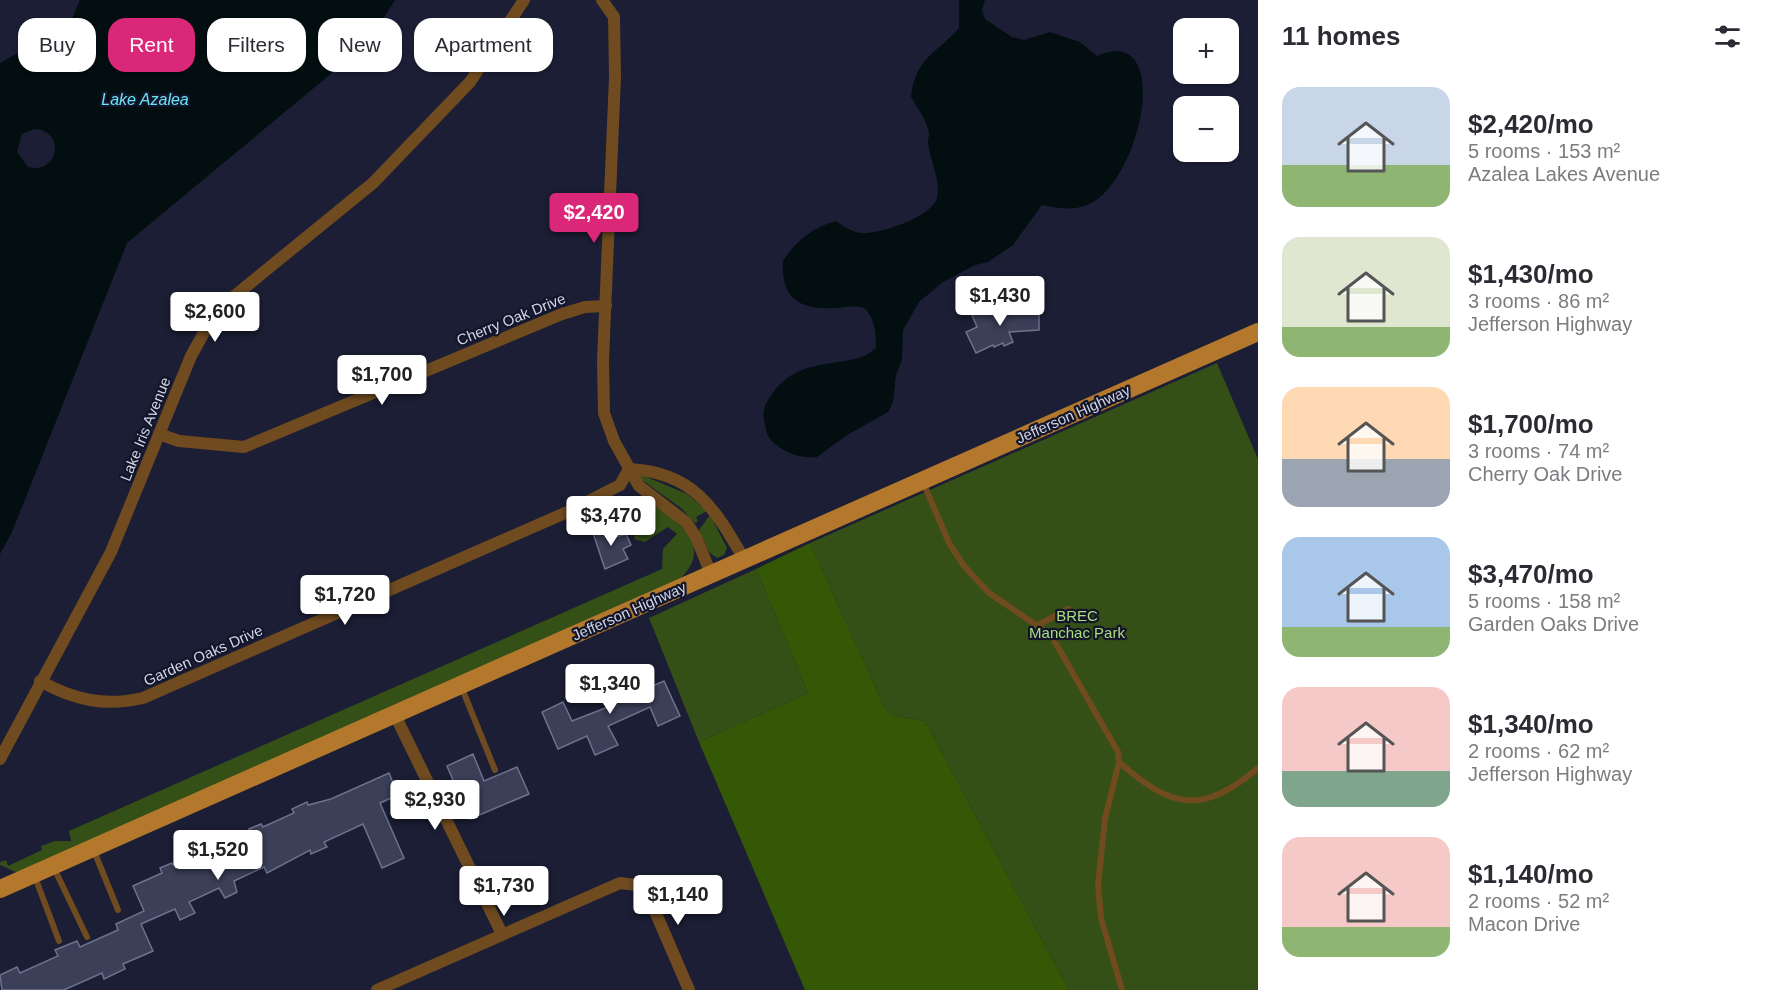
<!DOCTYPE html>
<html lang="en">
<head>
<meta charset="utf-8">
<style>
	:root { --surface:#fff; --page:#f7f7f7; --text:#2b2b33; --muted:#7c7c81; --accent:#db2777 }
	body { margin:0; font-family:Helvetica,sans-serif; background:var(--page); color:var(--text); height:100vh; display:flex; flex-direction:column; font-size:22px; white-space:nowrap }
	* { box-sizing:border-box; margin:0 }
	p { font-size:20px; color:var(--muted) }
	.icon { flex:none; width:33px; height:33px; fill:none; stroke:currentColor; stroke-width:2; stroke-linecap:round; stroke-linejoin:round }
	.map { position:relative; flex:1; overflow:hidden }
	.side { display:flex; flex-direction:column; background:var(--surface); width:510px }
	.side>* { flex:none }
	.hud { position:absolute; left:18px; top:18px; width:570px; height:54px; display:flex; gap:12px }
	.buttons { position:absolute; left:1173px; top:18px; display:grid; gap:12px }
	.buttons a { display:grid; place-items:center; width:66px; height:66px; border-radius:12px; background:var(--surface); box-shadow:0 2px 4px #0004; font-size:30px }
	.price { position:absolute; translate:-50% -51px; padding:0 14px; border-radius:6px; background:#fff; color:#222; font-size:20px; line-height:39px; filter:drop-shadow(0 2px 3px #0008) }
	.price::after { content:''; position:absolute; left:50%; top:36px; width:18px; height:14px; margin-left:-9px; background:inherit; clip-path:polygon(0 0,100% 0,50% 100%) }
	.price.selected { background:var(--accent); color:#fff }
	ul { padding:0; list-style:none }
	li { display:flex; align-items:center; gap:18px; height:150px; padding:0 24px }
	li span { display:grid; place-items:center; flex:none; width:168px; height:120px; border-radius:18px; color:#555 }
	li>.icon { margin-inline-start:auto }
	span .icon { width:72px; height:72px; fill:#fffc; stroke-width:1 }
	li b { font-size:26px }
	h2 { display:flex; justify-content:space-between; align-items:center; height:72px; padding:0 24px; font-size:26px }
	.chip { padding:0 21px; border-radius:18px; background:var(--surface); box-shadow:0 2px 4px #0004; font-size:21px; line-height:54px }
	.chip.selected { background:var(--accent); color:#fff }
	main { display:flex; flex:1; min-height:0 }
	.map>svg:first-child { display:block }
	.green { fill:#345017 }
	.forest { fill:#355807 }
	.water { fill:#020e10; fill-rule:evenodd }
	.building { fill:#3b3f58; stroke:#6d728d; stroke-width:1.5 }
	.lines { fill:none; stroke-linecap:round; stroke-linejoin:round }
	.lane { stroke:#6f4b1f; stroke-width:6 }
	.street { stroke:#6f4b1f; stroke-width:12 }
	.primary { stroke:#b3782c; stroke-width:18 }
	.labels { text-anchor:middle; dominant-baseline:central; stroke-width:4.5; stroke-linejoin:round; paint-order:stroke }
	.street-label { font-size:15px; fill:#d2d5e4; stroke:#13152b }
	.park-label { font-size:15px; fill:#aadf7c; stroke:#13152b }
	.water-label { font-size:16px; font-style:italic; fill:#69e4f6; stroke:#13152b }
</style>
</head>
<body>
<main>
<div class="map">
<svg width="1258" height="990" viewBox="0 0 1258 990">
	<rect width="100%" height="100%" fill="#1c1e35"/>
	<!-- green -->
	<g class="green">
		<path d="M 1217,363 L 1258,459 L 1258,990 L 1069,990 L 925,721 L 895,716 L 885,708 L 810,543 Z"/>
		<path d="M 642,475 L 687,494 L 707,511 L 696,517 L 698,521 L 695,523 L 681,508 L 639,478 Z"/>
		<path d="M 645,499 C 673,518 716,543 681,578 L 18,873 L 0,865 L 0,862 L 6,860 L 8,866 L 42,850 L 41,846 L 55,841 L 71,841 L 69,831 L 662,569 L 663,549 L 677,534 L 668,527 L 645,542 L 634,539 L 635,531 L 646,510 Z"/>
		<path d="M 710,515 L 727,548 L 724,555 L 717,558 L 709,552 L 699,530 Z"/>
		<path d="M 756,569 L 808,693 L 699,742 L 649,618 Z"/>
	</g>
	<!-- forest -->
	<path class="forest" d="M 810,543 L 885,708 L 895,716 L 925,721 L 1069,990 L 805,990 L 699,742 L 808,693 L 756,569 Z"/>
	<!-- water -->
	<g class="water">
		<path d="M 80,0 L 395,0 L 368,43 L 127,243 L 12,532 L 0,554 L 0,63 L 70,24 ZM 34,129 C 66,130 59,175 28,167 L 17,152 L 22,134 Z"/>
		<path d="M 959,0 L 985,0 L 982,10 L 985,19 L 1012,37 L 1024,40 L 1050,32 L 1080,42 L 1097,56 C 1175,22 1141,184 1087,205 C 1072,211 1058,208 1042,205 L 1013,245 L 988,262 L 975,265 L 943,282 L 919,302 L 903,330 L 902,360 L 896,375 L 893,402 L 888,412 L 847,435 L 817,457 C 803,458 789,455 778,446 C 767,439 766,431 764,419 C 762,409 767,401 773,393 C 801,352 854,371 876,348 C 876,336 875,317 865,309 C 857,304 847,307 838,308 C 801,310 781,301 783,261 C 795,242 813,227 836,221 C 843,226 852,232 861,233 C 879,235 933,216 937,198 C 941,179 930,161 928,143 C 928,138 930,134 928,129 C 925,118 917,107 911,97 C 915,58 936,54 959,28 Z"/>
	</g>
	<!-- building -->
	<g class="building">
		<path d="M 987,308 L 1015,308 L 1015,311 L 1026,310 L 1026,314 L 1039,314 L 1039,330 L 1009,332 L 1013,342 L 1004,346 L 1003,343 L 994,347 L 993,345 L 976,353 L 966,332 L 977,327 L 972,315 Z"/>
		<path d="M 608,527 L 612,538 L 626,534 L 631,545 L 623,549 L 628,559 L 605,569 L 593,533 Z"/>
		<path d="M 626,675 L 634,694 L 664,681 L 680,716 L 658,726 L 650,707 L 608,726 L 618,745 L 595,755 L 587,736 L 558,749 L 542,712 L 563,702 L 572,721 L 613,705 L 604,684 Z"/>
		<path d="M 473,754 L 484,781 L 517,767 L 529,794 L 470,819 L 447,766 Z"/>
		<path d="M 389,773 L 398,795 L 380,803 L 404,858 L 382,868 L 363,824 L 324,842 L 327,847 L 311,854 L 310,850 L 267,873 L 264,867 L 234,881 L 237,892 L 225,898 L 219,888 L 189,902 L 195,913 L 180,920 L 175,909 L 141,924 L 153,951 L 123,964 L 125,969 L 104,979 L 102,973 L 64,990 L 2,990 L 0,975 L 17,967 L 20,973 L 58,956 L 55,950 L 77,941 L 80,947 L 118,930 L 116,924 L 144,911 L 133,886 L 162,873 L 160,868 L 172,863 L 173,865 L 185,860 L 186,862 L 205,854 L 204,849 L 217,843 L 219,846 L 230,841 L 231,844 L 251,834 L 249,829 L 261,824 L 263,827 L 294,813 L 292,809 L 307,802 L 308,805 L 331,799 Z"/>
	</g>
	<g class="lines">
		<!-- lane -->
		<g class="lane">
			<path d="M 923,482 L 949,543 L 964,566 L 989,593 L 1051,635 L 1118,752 L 1119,762 L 1105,819 L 1098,885 L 1101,918 L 1122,990"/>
			<path d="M 1038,625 L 1068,609"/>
			<path d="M 461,686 L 495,770"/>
			<path d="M 1119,762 C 1172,809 1202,815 1258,768"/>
			<path d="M 94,851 L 118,910"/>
			<path d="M 54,868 L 87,937"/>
			<path d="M 35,877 L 59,941"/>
		</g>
		<!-- street -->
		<g class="street">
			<path d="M 602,0 L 614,17 L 615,77 L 603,360 L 604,413 L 614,441 L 639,486 L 686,522 L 696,537 L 711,574"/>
			<path d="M 159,434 L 179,441 L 244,447 L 562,314 L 585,307 L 606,306"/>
			<path d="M 629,469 C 694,472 715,509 744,559"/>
			<path d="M 40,681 C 74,700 105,707 143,698 L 565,513 L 620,485 L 629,469"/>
			<path d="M 395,715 L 502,934"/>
			<path d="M 0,759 L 111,552 L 191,356 L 216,311 L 373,183 L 470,82 L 524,0"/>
			<path d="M 377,990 L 620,883 L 636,885 L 648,895 L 689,990"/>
		</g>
		<!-- primary -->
		<path class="primary" d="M 0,889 L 1258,332"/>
	</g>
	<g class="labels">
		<!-- street labels -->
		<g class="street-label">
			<text transform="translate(511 319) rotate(-22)">Cherry Oak Drive</text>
			<text transform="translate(1073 414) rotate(-24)">Jefferson Highway</text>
			<text transform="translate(145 429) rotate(-68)">Lake Iris Avenue</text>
			<text transform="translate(629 611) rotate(-24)">Jefferson Highway</text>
			<text transform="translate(203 655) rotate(-24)">Garden Oaks Drive</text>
		</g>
		<!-- park labels -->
		<g class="park-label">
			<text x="1077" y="615">BREC<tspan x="1077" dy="17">Manchac Park</tspan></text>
		</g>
		<!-- water labels -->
		<g class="water-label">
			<text x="145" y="99">Lake Azalea</text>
		</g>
	</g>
</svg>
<div class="buttons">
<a>+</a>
<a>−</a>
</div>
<b class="price selected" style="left:594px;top:244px">$2,420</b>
<b class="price" style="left:1000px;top:327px">$1,430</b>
<b class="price" style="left:215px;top:343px">$2,600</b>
<b class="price" style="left:382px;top:406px">$1,700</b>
<b class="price" style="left:611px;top:547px">$3,470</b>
<b class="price" style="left:345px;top:626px">$1,720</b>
<b class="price" style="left:610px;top:715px">$1,340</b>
<b class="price" style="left:435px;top:831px">$2,930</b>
<b class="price" style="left:218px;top:881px">$1,520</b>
<b class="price" style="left:504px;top:917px">$1,730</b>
<b class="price" style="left:678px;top:926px">$1,140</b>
<div class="hud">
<a class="chip">Buy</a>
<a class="chip selected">Rent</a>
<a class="chip">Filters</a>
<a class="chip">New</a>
<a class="chip">Apartment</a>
</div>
</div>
<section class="side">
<h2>11 homes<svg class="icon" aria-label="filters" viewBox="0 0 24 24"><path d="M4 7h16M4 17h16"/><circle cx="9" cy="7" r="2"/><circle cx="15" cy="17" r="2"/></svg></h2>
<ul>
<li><span style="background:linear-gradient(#c9d6e8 65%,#8fb573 0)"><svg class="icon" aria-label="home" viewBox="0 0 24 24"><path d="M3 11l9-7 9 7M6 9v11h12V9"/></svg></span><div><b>$2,420/mo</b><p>5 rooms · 153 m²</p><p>Azalea Lakes Avenue</p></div></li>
<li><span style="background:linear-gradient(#dfe7d0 75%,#8fb573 0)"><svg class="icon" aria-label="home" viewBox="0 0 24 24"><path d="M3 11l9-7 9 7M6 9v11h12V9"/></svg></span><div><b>$1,430/mo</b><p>3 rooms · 86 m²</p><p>Jefferson Highway</p></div></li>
<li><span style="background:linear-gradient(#ffd9b3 60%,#9aa5b1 0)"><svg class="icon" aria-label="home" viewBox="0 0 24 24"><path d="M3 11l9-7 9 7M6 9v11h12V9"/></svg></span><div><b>$1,700/mo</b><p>3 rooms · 74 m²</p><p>Cherry Oak Drive</p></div></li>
<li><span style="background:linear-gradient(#a9c7e8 75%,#8fb573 0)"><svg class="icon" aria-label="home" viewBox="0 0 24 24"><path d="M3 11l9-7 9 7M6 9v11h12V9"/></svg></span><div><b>$3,470/mo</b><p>5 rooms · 158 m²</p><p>Garden Oaks Drive</p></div></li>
<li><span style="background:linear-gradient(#f6c9c9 70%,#7fa58c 0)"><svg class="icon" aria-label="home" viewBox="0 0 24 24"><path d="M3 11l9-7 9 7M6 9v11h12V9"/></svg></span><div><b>$1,340/mo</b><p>2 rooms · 62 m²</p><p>Jefferson Highway</p></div></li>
<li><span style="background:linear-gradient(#f6c9c9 75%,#8fb573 0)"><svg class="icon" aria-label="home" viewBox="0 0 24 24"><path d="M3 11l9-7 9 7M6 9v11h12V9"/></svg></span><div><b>$1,140/mo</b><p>2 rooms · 52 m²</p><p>Macon Drive</p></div></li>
</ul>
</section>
</main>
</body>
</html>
